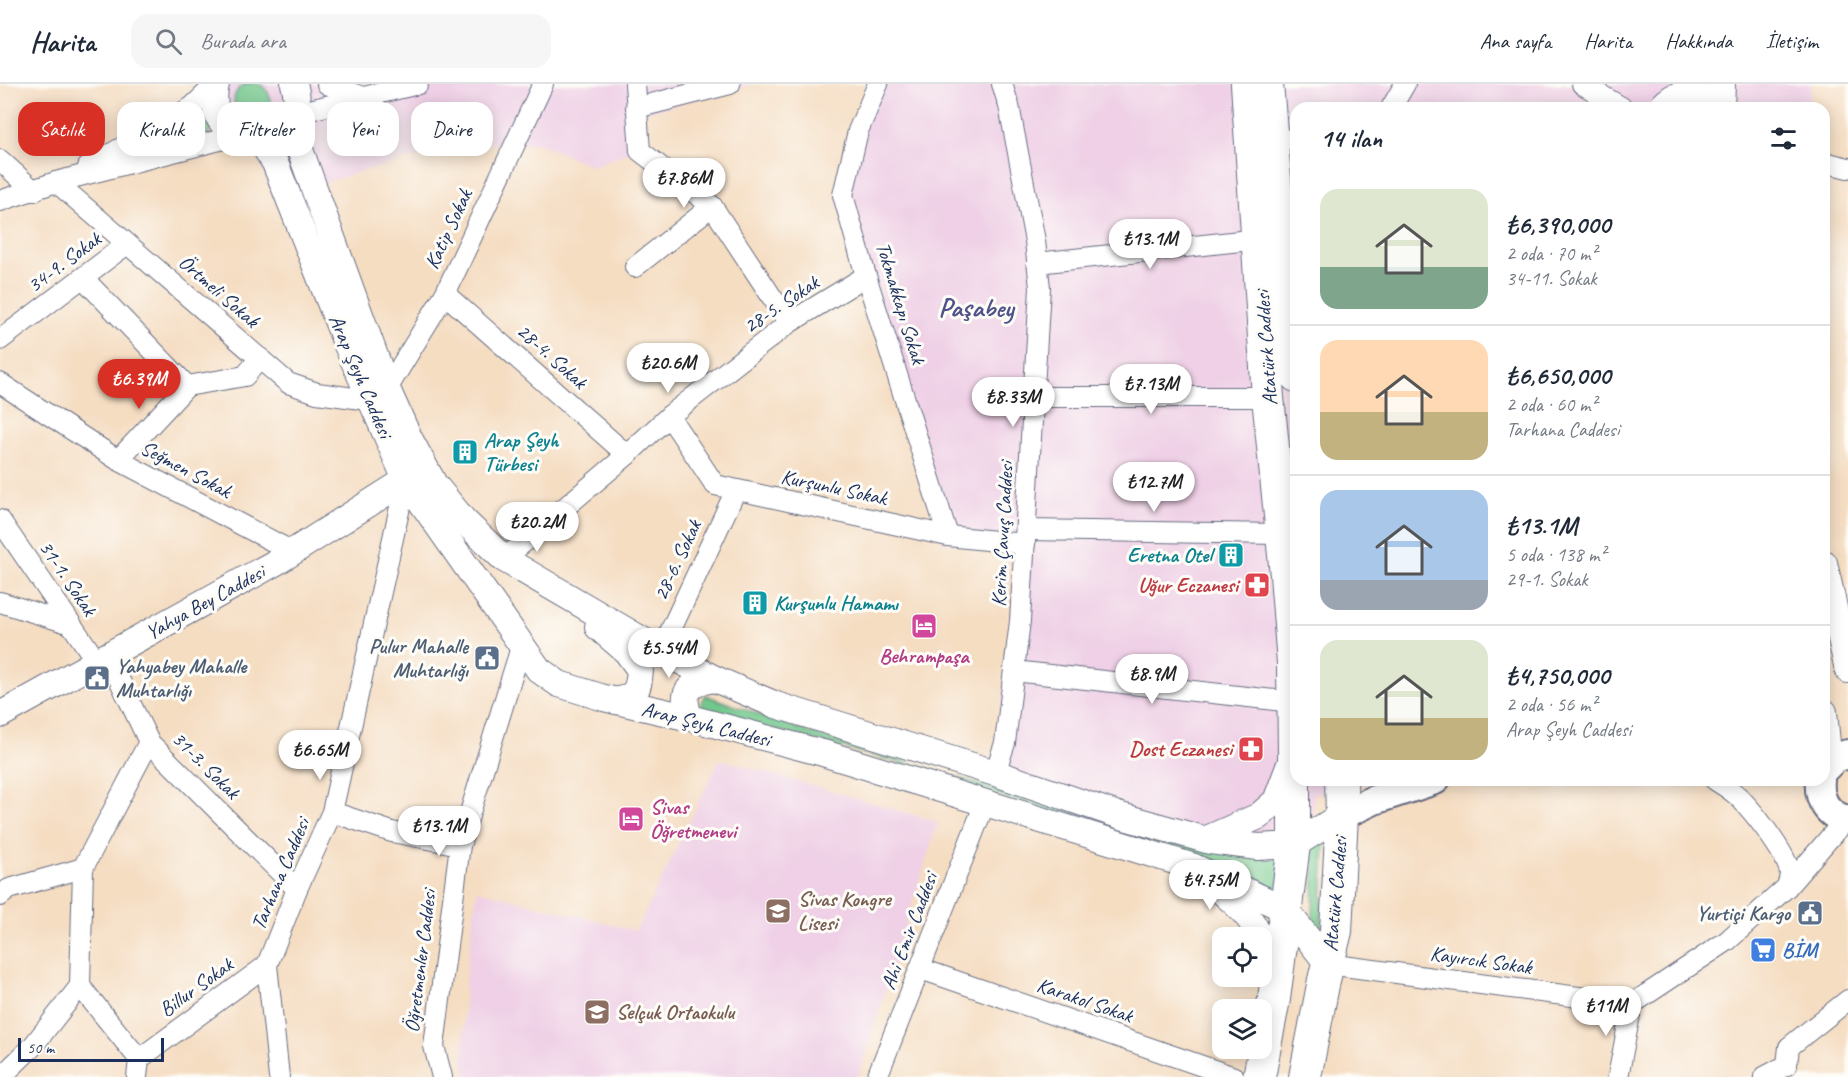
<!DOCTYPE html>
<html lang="tr">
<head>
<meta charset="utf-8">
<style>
	:root { --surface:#fff; --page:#f6f6f7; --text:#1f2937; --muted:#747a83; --line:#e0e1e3; --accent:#d93025 }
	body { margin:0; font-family:Caveat,sans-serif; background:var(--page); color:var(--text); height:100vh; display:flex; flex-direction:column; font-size:22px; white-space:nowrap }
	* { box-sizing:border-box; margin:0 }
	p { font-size:20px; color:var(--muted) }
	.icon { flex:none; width:33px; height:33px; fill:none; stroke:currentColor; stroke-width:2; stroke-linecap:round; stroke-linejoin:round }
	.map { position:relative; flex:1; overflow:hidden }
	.panel { position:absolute; left:1290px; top:18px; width:540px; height:684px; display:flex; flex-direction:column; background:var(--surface); border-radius:18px; box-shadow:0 3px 15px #0003 }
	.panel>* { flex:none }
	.top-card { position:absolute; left:18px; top:18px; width:570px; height:54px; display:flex; gap:12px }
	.controls { position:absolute; left:1212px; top:843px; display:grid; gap:12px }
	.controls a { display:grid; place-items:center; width:60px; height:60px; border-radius:12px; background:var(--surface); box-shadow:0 3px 15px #0003; font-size:30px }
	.scale { position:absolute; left:18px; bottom:15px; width:146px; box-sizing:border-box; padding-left:6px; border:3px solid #1b2f5e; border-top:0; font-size:16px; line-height:21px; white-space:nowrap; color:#1b2f5e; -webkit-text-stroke:4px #fdfcf7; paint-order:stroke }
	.price { position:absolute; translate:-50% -51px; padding:0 14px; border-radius:21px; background:#fff; color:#222; font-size:20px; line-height:39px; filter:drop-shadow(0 2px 3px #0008) }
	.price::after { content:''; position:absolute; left:50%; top:36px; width:18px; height:14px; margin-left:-9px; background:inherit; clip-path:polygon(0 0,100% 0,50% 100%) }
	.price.active { background:var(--accent); color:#fff }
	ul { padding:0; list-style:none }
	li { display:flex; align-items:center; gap:18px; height:150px; padding:0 30px }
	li+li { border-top:2px solid var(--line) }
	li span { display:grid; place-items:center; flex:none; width:168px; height:120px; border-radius:18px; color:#555 }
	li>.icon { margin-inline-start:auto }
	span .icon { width:72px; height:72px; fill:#fffc; stroke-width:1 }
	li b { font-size:26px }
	h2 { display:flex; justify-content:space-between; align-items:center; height:72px; padding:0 30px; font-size:26px }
	.tag { padding:0 21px; border-radius:18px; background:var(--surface); box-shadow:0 3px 15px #0003; font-size:21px; line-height:54px }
	.tag.active { background:var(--accent); color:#fff }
	header { display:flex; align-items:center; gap:36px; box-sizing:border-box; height:84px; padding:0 30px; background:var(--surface); border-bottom:2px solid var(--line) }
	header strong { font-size:28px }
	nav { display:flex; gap:33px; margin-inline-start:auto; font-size:21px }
	.search { width:420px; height:54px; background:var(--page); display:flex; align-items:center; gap:15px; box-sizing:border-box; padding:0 21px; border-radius:18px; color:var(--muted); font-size:22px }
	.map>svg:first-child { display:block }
	.built { fill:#efd0e6 }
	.green { fill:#72c88c; stroke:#467c75; stroke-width:1.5 }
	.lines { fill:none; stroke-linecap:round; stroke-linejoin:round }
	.minor-casing { stroke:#676c81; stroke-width:22 }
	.tertiary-casing { stroke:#676c81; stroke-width:28 }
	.secondary-casing { stroke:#676c81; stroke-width:32 }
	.primary-casing { stroke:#676c81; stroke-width:34 }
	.minor { stroke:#fff; stroke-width:20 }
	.tertiary { stroke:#fff; stroke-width:26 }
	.secondary { stroke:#fff; stroke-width:28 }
	.primary { stroke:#fff; stroke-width:32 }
	.labels { text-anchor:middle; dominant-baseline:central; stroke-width:6; stroke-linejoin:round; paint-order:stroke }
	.street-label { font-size:21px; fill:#1b2f5e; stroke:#fdfcf7 }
	.culture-label { font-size:21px; font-weight:bold; fill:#0d838f; stroke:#fdfcf7; text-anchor:start }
	.health-label { font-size:21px; font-weight:bold; fill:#be3a42; stroke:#fdfcf7; text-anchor:end }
	.service-label { font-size:21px; font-weight:bold; fill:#4e5e75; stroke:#fdfcf7; text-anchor:end }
	.hotel-label { font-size:21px; font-weight:bold; fill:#b23c85; stroke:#fdfcf7 }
	.education-label { font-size:21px; font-weight:bold; fill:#785e54; stroke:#fdfcf7; text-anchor:start }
	.shop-label { font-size:21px; font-weight:bold; fill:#366cbe; stroke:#fdfcf7; text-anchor:start }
	.district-label { font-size:27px; font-weight:bold; fill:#50538a; stroke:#fdfcf7 }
</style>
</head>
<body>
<header>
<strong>Harita</strong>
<div class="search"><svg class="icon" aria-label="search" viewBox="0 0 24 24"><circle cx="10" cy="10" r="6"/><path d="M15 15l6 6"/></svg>Burada ara</div>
<nav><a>Ana sayfa</a><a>Harita</a><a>Hakkında</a><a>İletişim</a></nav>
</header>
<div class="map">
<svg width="1848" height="993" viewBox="0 0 1848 993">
	<rect width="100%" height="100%" fill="#fdfcf7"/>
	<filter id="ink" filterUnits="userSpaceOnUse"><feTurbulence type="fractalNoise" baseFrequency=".0167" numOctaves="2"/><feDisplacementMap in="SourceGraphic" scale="12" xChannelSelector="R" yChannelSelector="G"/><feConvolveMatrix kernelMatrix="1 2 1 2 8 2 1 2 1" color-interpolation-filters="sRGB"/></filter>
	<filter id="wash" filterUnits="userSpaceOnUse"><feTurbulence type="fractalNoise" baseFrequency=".008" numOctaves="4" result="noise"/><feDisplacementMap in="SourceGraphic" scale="24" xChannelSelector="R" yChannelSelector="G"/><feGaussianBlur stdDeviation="1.35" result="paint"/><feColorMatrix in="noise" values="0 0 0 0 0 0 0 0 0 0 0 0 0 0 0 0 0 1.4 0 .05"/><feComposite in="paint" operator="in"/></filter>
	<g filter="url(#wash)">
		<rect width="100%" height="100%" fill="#f5ddc2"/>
		<!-- built -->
		<g class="built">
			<path d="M 204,0 L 755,0 L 644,29 L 648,61 L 593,82 L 536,59 L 465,60 L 369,85 L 275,114 L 257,73 L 240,67 L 228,60 Z"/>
			<path d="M 868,0 L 1812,0 L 1808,24 L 1296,24 L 1296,696 L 1385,696 L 1314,710 L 1310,805 L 982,704 L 998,656 L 1018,467 L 943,458 L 836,113 Z"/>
			<path d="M 720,675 L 938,738 L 858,993 L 467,993 L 463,976 L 465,899 L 477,806 L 636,847 Z"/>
		</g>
		<!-- green -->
		<g class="green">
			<circle cx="252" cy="17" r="18"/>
			<path d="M 199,25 L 213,47 L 130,76 L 126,68 L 164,52 Z"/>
			<path d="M 705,611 L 808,648 L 1150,752 L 1280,775 L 1279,814 L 1207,779 L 899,679 L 699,625 Z"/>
			<path d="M 1321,757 L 1325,759 L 1321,847 L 1314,844 L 1313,841 L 1314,781 L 1310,766 L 1313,758 Z"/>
		</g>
	</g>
	<g filter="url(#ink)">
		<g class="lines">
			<defs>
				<g id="minor">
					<path d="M 327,0 L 365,14"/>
					<path d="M 635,0 L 640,67 L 712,122 L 789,239"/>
					<path d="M 878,0 L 858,47 L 843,111 L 866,192 L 948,452"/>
					<path d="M 1582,0 L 1623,24"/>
					<path d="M 636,24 L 730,0"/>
					<path d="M 1391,24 L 1405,0"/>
					<path d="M 293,30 L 418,0"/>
					<path d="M 1273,58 L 1296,54"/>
					<path d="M 0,76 L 34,107"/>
					<path d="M 1824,78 L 1848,84"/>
					<path d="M 88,83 L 192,23 L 216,0"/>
					<path d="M 56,98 L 288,299 L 317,309 L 369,316"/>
					<path d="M 0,117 L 56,98 L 239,51"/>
					<path d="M 1037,179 L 1259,155"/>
					<path d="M 635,183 L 712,122"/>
					<path d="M 83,194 L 187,302 L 245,292 L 260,274"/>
					<path d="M 445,210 L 627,371"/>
					<path d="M 0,256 L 127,160"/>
					<path d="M 0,299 L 118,376 L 293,468"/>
					<path d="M 387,305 L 445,210 L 543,0"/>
					<path d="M 1034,313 L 1268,313"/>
					<path d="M 669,332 L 715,401 L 948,452 L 1025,460"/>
					<path d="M 118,376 L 187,302"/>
					<path d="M 0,436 L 97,578"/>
					<path d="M 1026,446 L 1282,450"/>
					<path d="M 504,475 L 627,371 L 669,332 L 789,239 L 866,192"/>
					<path d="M 0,518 L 71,540"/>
					<path d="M 661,567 L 736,406"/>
					<path d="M 108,572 L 149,658 L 297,805"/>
					<path d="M 1014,587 L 1293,618"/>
					<path d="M 995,689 L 1005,659 L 1020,537 L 1040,204 L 1035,157 L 1009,22 L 1002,0"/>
					<path d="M 1715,696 C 1721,700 1728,704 1734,709 C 1749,721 1787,770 1790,789 C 1790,793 1788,799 1787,803"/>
					<path d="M 332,728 L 392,748 L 460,761"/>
					<path d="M 0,812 L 9,805 L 83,784"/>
					<path d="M 1328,880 L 1632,920 L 1727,857 L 1787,803 L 1845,736"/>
					<path d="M 921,885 L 1234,993"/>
					<path d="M 80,902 L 139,975"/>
					<path d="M 1,993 L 32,963 L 80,902 L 83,784 L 149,658"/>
					<path d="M 137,993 L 139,975 L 267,881"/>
					<path d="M 279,993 L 267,881 L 297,805 L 332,728 L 406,396"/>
					<path d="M 442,993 L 434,962 L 460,761 L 522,560"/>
					<path d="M 877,993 L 985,719"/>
					<path d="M 1618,993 L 1632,920"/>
					<path d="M 1764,993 L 1787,981 L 1789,963 L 1848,916"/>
				</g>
				<g id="tertiary">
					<path d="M 216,0 C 199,73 315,68 294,0"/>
					<path d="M 1661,24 C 1676,5 1701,4 1716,24"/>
					<path d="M 1721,24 L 1722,0"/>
					<path d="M 284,43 L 299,63 L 387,305 L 409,354 L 434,400 L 464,437 L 504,475 L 661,567 L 715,595 L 776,621 L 995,689 L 1121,732 L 1210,757 L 1258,763 L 1294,761 L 1342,731"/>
					<path d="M 250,54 L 264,62 L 275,79 L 346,259 L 406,396 L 539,586 L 559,600 L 604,614 L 690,634 L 823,669 L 1194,783 L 1285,825 L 1328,880"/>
					<path d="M 1824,479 L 1848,586"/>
					<path d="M 598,543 L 627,568 L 640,586 C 638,607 637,611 616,617"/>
					<path d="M 1824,628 L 1829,680"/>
					<path d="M 0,631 L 280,476 L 406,396"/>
					<path d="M 690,634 C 679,607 689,599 715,595"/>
					<path d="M 1207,755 L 1259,732 L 1276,717 L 1290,680"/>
					<path d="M 1212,799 C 1228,814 1254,832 1259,854"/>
				</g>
				<g id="secondary">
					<path d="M 1824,685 L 1835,674 L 1848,670"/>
					<path d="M 1820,696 C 1818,716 1828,732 1848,736"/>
					<path d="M 1342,731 L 1374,716 L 1435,696"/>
				</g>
				<g id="primary">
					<path d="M 1247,0 L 1268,313 L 1286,491 L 1293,579 L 1294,671 L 1294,761 L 1274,915 L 1259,993"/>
					<path d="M 1267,0 L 1281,162 L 1296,292"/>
					<path d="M 1305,993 L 1324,896 L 1336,847 L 1342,731 L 1341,696"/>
				</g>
			</defs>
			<!-- minor casing -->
			<use href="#minor" class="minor-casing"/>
			<!-- tertiary casing -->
			<use href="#tertiary" class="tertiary-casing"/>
			<!-- secondary casing -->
			<use href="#secondary" class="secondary-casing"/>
			<!-- primary casing -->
			<use href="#primary" class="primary-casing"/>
			<!-- minor -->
			<use href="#minor" class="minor"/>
			<!-- tertiary -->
			<use href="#tertiary" class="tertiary"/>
			<!-- secondary -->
			<use href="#secondary" class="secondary"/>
			<!-- primary -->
			<use href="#primary" class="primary"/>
		</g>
	</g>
	<!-- icons -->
	<defs>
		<symbol id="building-square" viewBox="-11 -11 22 22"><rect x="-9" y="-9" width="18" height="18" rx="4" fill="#0f9aa8" stroke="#fdfcf7"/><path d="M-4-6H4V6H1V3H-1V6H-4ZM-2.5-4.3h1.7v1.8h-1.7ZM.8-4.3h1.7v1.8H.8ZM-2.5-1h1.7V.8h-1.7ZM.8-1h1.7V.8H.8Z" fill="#fff"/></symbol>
		<symbol id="pharmacy-square" viewBox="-11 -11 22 22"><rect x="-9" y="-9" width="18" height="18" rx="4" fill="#e0444e" stroke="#fdfcf7"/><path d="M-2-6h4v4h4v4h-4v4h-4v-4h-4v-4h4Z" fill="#fff"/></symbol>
		<symbol id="hotel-square" viewBox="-11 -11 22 22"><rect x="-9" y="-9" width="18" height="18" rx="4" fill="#d1479c" stroke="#fdfcf7"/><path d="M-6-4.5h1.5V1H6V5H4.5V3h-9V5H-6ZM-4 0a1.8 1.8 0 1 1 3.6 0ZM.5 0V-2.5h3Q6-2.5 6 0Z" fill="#fff"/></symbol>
		<symbol id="civic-square" viewBox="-11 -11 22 22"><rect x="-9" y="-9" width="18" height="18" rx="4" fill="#5c6f8a" stroke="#fdfcf7"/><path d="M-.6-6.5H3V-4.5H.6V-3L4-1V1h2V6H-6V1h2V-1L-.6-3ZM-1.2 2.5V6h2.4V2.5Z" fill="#fff"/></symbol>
		<symbol id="school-square" viewBox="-11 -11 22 22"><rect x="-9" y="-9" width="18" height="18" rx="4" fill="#8d6e63" stroke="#fdfcf7"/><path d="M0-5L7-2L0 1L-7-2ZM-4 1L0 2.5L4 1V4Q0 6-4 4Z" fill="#fff"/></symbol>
		<symbol id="supermarket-square" viewBox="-11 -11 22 22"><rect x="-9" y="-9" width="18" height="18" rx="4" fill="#3f7fe0" stroke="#fdfcf7"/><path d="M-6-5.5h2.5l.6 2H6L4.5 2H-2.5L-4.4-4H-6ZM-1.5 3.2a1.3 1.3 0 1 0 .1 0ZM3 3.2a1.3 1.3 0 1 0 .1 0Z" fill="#fff"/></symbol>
	</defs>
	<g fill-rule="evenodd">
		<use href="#building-square" x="450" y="353" width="30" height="30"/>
		<use href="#building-square" x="1216" y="456" width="30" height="30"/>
		<use href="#pharmacy-square" x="1242" y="486" width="30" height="30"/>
		<use href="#building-square" x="740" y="504" width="30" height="30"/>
		<use href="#hotel-square" x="909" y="527" width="30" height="30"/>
		<use href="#civic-square" x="472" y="559" width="30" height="30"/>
		<use href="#civic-square" x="82" y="579" width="30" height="30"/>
		<use href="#pharmacy-square" x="1236" y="650" width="30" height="30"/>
		<use href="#hotel-square" x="616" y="720" width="30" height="30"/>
		<use href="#school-square" x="763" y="812" width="30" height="30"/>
		<use href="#civic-square" x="1795" y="814" width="30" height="30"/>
		<use href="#supermarket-square" x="1748" y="851" width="30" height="30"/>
		<use href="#school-square" x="582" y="913" width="30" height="30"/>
	</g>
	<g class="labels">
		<!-- street labels -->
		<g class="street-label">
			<text transform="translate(448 145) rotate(-65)">Katip Sokak</text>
			<text transform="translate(64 178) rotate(-37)">34-9. Sokak</text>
			<text transform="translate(219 207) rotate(41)">Örtmeli Sokak</text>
			<text transform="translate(901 219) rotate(73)">Tokmakkapı Sokak</text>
			<text transform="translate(781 220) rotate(-34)">28-5. Sokak</text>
			<text transform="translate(1266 264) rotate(-94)">Atatürk Caddesi</text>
			<text transform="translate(552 272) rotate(42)">28-4. Sokak</text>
			<text transform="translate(361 292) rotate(67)">Arap Şeyh Caddesi</text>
			<text transform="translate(186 385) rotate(28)">Seğmen Sokak</text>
			<text transform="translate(834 403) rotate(12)">Kurşunlu Sokak</text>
			<text transform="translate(1002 450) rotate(-87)">Kerim Çavuş Caddesi</text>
			<text transform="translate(677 476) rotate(-65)">28-6. Sokak</text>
			<text transform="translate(68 494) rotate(56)">31-1. Sokak</text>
			<text transform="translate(205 518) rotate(-29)">Yahya Bey Caddesi</text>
			<text transform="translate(706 640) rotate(14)">Arap Şeyh Caddesi</text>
			<text transform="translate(206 681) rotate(45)">31-3. Sokak</text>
			<text transform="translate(280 790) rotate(-67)">Tarhana Caddesi</text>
			<text transform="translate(1335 810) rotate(-85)">Atatürk Caddesi</text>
			<text transform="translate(909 847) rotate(-69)">Ahi Emir Caddesi</text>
			<text transform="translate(1481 876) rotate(8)">Kayırcık Sokak</text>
			<text transform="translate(420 877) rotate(-83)">Öğretmenler Caddesi</text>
			<text transform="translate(196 903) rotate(-36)">Billur Sokak</text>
			<text transform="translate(1085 916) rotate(19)">Karakol Sokak</text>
		</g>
		<!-- culture labels -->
		<g class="culture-label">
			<text x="484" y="356">Arap Şeyh<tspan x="484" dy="24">Türbesi</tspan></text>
			<text x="1212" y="471" text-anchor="end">Eretna Otel</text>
			<text x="774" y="519">Kurşunlu Hamamı</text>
		</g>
		<!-- health labels -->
		<g class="health-label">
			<text x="1238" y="501">Uğur Eczanesi</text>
			<text x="1232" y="665">Dost Eczanesi</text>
		</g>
		<!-- service labels -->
		<g class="service-label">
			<text x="468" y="562">Pulur Mahalle<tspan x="468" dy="24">Muhtarlığı</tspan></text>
			<text x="116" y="582" text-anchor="start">Yahyabey Mahalle<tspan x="116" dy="24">Muhtarlığı</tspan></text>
			<text x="1790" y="829">Yurtiçi Kargo</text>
		</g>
		<!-- hotel labels -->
		<g class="hotel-label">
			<text x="924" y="572">Behrampaşa</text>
			<text x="650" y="723" text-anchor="start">Sivas<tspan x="650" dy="24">Öğretmenevi</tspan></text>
		</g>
		<!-- education labels -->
		<g class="education-label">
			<text x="798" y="815">Sivas Kongre<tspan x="798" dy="24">Lisesi</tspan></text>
			<text x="616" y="928">Selçuk Ortaokulu</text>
		</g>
		<!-- shop labels -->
		<g class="shop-label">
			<text x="1782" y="866">BİM</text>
		</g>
		<!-- district labels -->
		<g class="district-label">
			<text x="976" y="223">Paşabey</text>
		</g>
	</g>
</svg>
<div class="controls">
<a><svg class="icon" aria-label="locate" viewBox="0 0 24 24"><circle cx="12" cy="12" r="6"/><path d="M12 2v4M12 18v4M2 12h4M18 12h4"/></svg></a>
<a><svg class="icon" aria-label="layers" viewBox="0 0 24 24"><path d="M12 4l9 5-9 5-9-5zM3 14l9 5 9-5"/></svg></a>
</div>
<div class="scale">50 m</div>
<b class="price" style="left:684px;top:125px">₺7.86M</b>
<b class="price" style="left:1150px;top:186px">₺13.1M</b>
<b class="price" style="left:668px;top:310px">₺20.6M</b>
<b class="price active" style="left:139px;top:326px">₺6.39M</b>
<b class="price" style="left:1151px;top:331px">₺7.13M</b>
<b class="price" style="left:1013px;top:344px">₺8.33M</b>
<b class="price" style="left:1154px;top:429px">₺12.7M</b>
<b class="price" style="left:537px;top:469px">₺20.2M</b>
<b class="price" style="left:669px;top:595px">₺5.54M</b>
<b class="price" style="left:1152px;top:621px">₺8.9M</b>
<b class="price" style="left:320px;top:697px">₺6.65M</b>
<b class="price" style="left:439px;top:773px">₺13.1M</b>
<b class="price" style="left:1210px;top:827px">₺4.75M</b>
<b class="price" style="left:1606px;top:953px">₺11M</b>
<div class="top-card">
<a class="tag active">Satılık</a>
<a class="tag">Kiralık</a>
<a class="tag">Filtreler</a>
<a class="tag">Yeni</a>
<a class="tag">Daire</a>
</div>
<section class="panel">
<h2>14 ilan<svg class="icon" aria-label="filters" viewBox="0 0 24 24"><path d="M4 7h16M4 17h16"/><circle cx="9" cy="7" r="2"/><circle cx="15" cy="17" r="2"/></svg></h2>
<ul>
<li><span style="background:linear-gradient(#dfe7d0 65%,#7fa58c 0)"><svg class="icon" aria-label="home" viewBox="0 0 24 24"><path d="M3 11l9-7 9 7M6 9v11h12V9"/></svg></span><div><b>₺6,390,000</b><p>2 oda · 70 m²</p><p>34-11. Sokak</p></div></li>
<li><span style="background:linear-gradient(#ffd9b3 60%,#c2b280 0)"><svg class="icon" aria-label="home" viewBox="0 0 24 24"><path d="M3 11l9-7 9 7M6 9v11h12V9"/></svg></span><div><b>₺6,650,000</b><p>2 oda · 60 m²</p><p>Tarhana Caddesi</p></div></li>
<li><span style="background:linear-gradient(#a9c7e8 75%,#9aa5b1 0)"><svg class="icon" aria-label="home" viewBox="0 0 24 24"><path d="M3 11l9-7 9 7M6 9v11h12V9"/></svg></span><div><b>₺13.1M</b><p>5 oda · 138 m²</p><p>29-1. Sokak</p></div></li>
<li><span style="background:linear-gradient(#dfe7d0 65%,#c2b280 0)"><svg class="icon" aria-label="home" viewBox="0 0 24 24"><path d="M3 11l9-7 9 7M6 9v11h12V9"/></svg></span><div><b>₺4,750,000</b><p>2 oda · 56 m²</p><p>Arap Şeyh Caddesi</p></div></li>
</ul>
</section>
</div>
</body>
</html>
